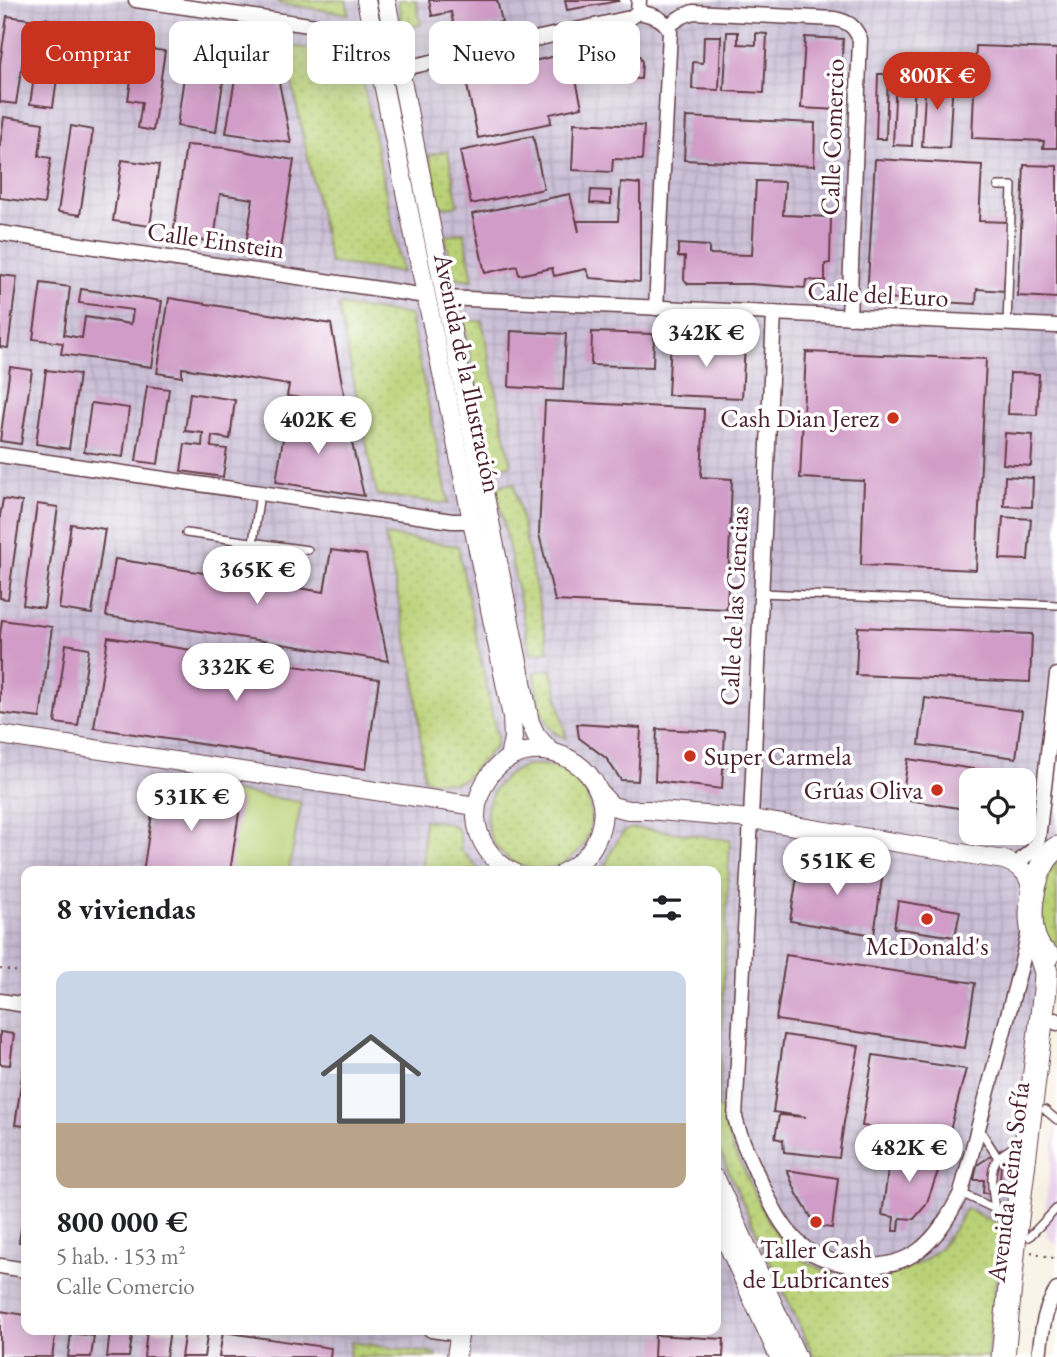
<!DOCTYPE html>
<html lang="es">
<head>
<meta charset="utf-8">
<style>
	:root { --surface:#fff; --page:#f2f2f2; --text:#202124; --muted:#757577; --line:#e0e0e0; --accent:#c8321e }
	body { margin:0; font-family:"EB Garamond",serif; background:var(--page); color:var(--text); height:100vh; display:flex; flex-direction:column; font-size:26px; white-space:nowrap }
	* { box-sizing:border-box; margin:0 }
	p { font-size:23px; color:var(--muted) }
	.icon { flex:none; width:38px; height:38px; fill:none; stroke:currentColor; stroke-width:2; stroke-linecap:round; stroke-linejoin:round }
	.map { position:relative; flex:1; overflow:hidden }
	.side { position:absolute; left:21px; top:866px; width:700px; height:469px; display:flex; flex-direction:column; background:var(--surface); border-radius:14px; box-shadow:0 4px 18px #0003 }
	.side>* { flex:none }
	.guide { position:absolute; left:21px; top:21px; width:700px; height:63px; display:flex; gap:14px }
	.buttons { position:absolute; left:959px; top:768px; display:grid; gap:14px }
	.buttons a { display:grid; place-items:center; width:77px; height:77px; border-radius:14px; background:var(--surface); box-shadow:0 4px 18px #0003; font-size:35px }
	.price { position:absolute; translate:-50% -60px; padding:0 16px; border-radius:24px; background:#fff; color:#222; font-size:23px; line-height:46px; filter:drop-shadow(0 2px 4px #0008) }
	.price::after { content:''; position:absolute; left:50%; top:42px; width:21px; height:16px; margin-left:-10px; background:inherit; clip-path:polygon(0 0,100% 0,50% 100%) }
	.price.selected { background:var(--accent); color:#fff }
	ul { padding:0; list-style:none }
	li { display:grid; align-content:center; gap:14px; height:371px; padding:0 35px }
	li+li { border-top:2px solid var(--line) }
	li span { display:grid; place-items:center; height:217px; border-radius:14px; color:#555 }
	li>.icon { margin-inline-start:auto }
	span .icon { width:126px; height:126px; fill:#fffc; stroke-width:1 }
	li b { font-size:30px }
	h2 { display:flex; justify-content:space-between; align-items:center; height:84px; padding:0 35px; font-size:30px }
	.tag { padding:0 24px; border-radius:14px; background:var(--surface); box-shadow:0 4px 18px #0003; font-size:24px; line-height:63px }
	.tag.selected { background:var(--accent); color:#fff }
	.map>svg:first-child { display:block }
	.built { fill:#ead1ec }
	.industrial { fill:url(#industrial-grid); fill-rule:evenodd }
	.garden { fill:url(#garden-dots); stroke:#827851; stroke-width:2 }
	.pitch { fill:#bad277; stroke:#827851; stroke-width:2 }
	.building { fill:#d19cc8 }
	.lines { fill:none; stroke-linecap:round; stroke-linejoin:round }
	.service-casing { stroke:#643e46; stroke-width:10 }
	.minor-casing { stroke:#643e46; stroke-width:17 }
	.tertiary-casing { stroke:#643e46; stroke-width:20 }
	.primary-casing { stroke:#643e46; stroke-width:25 }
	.path { stroke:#643e46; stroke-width:2; stroke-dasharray:2 5; stroke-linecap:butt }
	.service { stroke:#fff; stroke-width:7 }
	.minor { stroke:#fff; stroke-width:14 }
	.tertiary { stroke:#fff; stroke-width:18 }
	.primary { stroke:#fff; stroke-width:23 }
	.poi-dot { fill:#c8321e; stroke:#fff; stroke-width:2.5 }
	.labels { text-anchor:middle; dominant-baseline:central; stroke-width:7; stroke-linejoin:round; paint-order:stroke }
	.street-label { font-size:26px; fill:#4a1f2b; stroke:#fff }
	.poi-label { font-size:26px; fill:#4a1f2b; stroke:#fff; text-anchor:end }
</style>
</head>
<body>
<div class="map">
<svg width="1057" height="1357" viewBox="0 0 1057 1357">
	<defs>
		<pattern id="industrial-grid" width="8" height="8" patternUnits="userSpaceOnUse" patternTransform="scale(1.75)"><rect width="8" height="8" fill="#cabfd6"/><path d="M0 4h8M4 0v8" fill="none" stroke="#afa4b8"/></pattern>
		<pattern id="garden-dots" width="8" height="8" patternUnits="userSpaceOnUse" patternTransform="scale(1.75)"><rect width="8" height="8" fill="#bad277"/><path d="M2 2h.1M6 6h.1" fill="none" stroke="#a1b467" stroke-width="1.8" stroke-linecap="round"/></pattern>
	</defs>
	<rect width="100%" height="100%" fill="#fff"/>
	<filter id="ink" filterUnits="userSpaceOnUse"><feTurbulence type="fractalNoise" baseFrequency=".0143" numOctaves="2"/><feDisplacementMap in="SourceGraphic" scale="14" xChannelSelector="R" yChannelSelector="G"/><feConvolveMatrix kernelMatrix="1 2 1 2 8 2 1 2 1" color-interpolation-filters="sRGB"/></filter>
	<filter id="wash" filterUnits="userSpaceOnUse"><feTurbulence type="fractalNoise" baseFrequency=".00686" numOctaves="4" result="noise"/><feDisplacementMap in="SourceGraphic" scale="28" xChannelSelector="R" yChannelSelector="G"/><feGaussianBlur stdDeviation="1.57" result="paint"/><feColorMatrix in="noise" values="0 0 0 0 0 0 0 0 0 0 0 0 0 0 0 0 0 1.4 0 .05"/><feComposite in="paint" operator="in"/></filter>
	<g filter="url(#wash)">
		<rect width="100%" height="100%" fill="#f6f0e0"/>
		<!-- built -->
		<path class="built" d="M 1057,1123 L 1057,1245 L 1047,1236 L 1045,1225 L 1046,1200 Z"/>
		<!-- industrial -->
		<path class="industrial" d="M 0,0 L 1057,0 L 1057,838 L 1044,972 L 1001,1357 L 0,1357 ZM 971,780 L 1024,780 L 1024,833 L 971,833 ZM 26,872 L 716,872 L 716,1330 L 26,1330 Z"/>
		<!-- garden -->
		<g class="garden">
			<path d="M 277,0 L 346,0 L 349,14 L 278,3 Z"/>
			<path d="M 398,0 L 416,0 L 421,25 L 403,29 Z"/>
			<path d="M 284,45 L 358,56 L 402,272 L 330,263 Z"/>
			<path d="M 448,151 L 458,205 L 440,208 L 429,155 Z"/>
			<path d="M 464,232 L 473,280 L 454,278 L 445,236 Z"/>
			<path d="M 338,305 L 410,315 L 449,504 L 377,495 Z"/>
			<path d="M 463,320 L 482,321 L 511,465 L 493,468 Z"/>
			<path d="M 514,483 L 549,651 L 531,654 L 496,486 Z"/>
			<path d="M 385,535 L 458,546 L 497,739 L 496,746 L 467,777 L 459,782 L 450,783 L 424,779 L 415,678 Z"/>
			<path d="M 552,669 L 566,738 C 539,731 539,695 534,672 Z"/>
			<circle cx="539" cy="817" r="52"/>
			<path d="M 424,820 C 434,822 454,821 459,832 C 461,837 460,845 461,850 L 471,860 L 480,871 L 423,871 Z"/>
			<path d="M 632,828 L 656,830 L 730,840 L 718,1107 L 724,1112 C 726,1121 727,1130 729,1138 C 732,1150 740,1162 745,1172 C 757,1197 768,1227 788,1247 C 826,1285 893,1288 935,1252 C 948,1240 958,1224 966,1208 L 1002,1226 L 987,1357 L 814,1357 L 716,1144 L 716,872 L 602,871 C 610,859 616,832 632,828 Z"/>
			<path d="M 1057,858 L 1057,950 L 1051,948 L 1041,930 L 1041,912 L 1047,877 Z"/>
			<path d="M 351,1342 L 436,1354 L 436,1357 L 349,1357 Z"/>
		</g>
		<!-- pitch -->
		<path class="pitch" d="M 158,780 L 301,802 L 289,871 L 143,872 Z"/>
		<g id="blocks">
			<!-- building -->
			<g class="building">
				<path d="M 429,0 L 497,0 L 502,22 L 455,32 L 451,12 L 432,16 Z"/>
				<path d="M 565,0 L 619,0 L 619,1 L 567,10 Z"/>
				<path d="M 7,16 L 29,19 L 16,104 L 0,102 L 0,64 Z"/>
				<path d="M 43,18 L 65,22 L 53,107 L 30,104 Z"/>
				<path d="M 79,23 L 119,29 L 113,71 L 73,66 Z"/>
				<path d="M 727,32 L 738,32 L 738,44 L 756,45 L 756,33 L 767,34 L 764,93 L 724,91 Z"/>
				<path d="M 704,36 L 721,36 L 719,90 L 692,89 L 693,62 L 703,63 Z"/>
				<path d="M 805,37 L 843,39 L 839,110 L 801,108 Z"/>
				<path d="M 189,41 L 228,46 L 216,132 L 177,126 Z"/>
				<path d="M 599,46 L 626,47 L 634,51 L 639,55 L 642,62 L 641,79 L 598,77 Z"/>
				<path d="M 976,46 L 1057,49 L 1057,148 L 1043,148 L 1044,141 L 972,138 Z"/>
				<path d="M 136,47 L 165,51 L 153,131 L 138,128 L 142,102 L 128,100 Z"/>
				<path d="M 240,48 L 272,53 L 268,75 L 278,77 L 291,143 L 226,133 Z"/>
				<path d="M 570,53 L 582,107 L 550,114 L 551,123 L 478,138 L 465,76 Z"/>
				<path d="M 878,74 L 888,74 L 886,139 L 876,139 Z"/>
				<path d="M 896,75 L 915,76 L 912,146 L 893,145 Z"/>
				<path d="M 926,75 L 953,77 L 949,148 L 922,147 Z"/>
				<path d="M 4,117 L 43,123 L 39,156 L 51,158 L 44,204 L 0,198 L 0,145 Z"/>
				<path d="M 686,117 L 815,123 L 814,166 L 684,160 Z"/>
				<path d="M 574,123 L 644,126 L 642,160 L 613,159 L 612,172 L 572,170 Z"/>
				<path d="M 71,126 L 93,130 L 80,215 L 58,212 Z"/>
				<path d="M 533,136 L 544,189 L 471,204 L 460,151 Z"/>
				<path d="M 186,145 L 226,148 L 294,160 L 280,249 L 246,244 L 253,199 L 220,194 L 214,242 L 173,236 Z"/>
				<path d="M 875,159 L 982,165 L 979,221 L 1008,222 L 1004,291 L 977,289 L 976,304 L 867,298 Z"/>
				<path d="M 122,160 L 159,165 L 150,226 L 113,221 Z"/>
				<path d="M 1024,165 L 1057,166 L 1057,298 L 1018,296 Z"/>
				<path d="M 756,181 L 785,182 L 783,215 L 831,217 L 830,263 L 825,264 L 825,281 L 806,280 L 805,288 L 751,284 L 688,284 L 684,279 L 685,257 L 678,257 L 678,244 L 709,246 L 709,254 L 752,255 Z"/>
				<path d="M 621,182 L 640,184 L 640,282 L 590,278 L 586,269 L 554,276 L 552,268 L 519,275 L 517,266 L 485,273 L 472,214 L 570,194 L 579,232 L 577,221 L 618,221 Z"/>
				<path d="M 591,190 L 611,191 L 611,204 L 590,203 Z"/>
				<path d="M 0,275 L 17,277 L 8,348 L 0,347 Z"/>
				<path d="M 41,283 L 70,287 L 64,335 L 82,338 L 85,317 L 131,324 L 133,310 L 79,303 L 81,289 L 162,301 L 152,367 L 61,354 L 63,343 L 33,339 Z"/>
				<path d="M 169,298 L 331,324 L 346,405 L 287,396 L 289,385 L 182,368 L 182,377 L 157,373 Z"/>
				<path d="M 511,331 L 566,334 L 563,390 L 509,387 Z"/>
				<path d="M 592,332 L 654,334 L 653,367 L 591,365 Z"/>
				<path d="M 671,340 L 745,344 L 742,398 L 668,395 Z"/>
				<path d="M 806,352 L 986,359 L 976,570 L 861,565 L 864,481 L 800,478 Z"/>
				<path d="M 10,367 L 32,370 L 21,444 L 0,441 Z"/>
				<path d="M 46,370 L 79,374 L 69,449 L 36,444 Z"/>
				<path d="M 1010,373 L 1039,374 L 1037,415 L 1008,414 Z"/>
				<path d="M 147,386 L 169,389 L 158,464 L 136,461 Z"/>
				<path d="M 190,393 L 235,400 L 230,439 L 212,436 L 211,447 L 227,449 L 223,477 L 181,471 L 185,444 L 202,446 L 203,433 L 185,431 Z"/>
				<path d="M 545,401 L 704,409 L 701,477 L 732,479 L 727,609 L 555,601 L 539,534 Z"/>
				<path d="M 91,403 L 129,408 L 123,457 L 84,452 Z"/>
				<path d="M 287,414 L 347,423 L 344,438 L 351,439 L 364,496 L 276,482 Z"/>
				<path d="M 1005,433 L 1033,435 L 1031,466 L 1003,464 Z"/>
				<path d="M 1005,476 L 1033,478 L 1032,507 L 1004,506 Z"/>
				<path d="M 3,499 L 22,502 L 8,599 L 0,598 L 0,516 Z"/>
				<path d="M 37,504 L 58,507 L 44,608 L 23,605 Z"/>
				<path d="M 1003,517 L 1031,519 L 1028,560 L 1000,559 Z"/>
				<path d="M 71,524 L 105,529 L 92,614 L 59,609 Z"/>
				<path d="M 331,550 L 366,555 L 388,661 L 106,616 L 115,559 L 324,592 Z"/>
				<path d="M 2,620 L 52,627 L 40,718 L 0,713 L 0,635 Z"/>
				<path d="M 858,627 L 1032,634 L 1030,682 L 856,675 Z"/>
				<path d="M 108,637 L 379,679 L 366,769 L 94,728 Z"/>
				<path d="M 66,644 L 89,648 L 78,726 L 55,723 Z"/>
				<path d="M 925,698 L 1022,711 L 1016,758 L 919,745 Z"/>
				<path d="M 577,724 L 641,728 L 638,781 L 621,780 L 606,758 L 579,738 Z"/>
				<path d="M 657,729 L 725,732 L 722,789 L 655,781 Z"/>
				<path d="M 908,759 L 1020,776 L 1019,780 L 971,780 L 971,810 L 902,799 Z"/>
				<path d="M 156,788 L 241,800 L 230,872 L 143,872 Z"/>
				<path d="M 800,858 L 883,872 L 874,935 L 790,921 Z"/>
				<path d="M 898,901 L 960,911 L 955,937 L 894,928 Z"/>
				<path d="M 786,955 L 975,983 L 965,1048 L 776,1020 Z"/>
				<path d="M 0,1032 L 14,1034 L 10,1065 L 0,1064 Z"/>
				<path d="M 784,1035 L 859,1046 L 844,1122 L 839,1158 L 784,1152 L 783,1140 L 775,1138 L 779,1115 L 806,1117 L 773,1112 Z"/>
				<path d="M 873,1055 L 966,1069 L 948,1138 L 862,1126 Z"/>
				<path d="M 25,1057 L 26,1057 L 26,1126 L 15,1125 Z"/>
				<path d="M 891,1149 L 943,1157 L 926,1205 L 914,1219 L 900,1218 L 899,1231 L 893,1231 L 894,1217 L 882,1215 Z"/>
				<path d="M 1002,1149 L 999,1195 L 983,1193 L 984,1180 L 974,1180 L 977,1165 Z"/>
				<path d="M 787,1170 L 838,1178 L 832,1228 L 823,1227 L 811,1217 L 797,1194 Z"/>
				<path d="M 25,1203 L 26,1203 L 26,1243 L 19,1242 Z"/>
				<path d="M 0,1311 L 26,1315 L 26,1330 L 56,1330 L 52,1357 L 0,1357 Z"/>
				<path d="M 110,1330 L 133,1330 L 129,1357 L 107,1357 Z"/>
				<path d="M 147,1330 L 170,1330 L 166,1357 L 144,1357 Z"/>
				<path d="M 185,1330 L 208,1330 L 204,1357 L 181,1357 Z"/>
				<path d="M 223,1332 L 331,1348 L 330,1357 L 219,1357 Z"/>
				<path d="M 71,1333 L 94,1336 L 91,1357 L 68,1357 Z"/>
				<path d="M 655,1335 L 724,1339 L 723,1357 L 654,1357 Z"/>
			</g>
		</g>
	</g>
	<g filter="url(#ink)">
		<use href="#blocks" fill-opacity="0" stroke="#643e46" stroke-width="2"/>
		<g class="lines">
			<defs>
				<g id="service">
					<path d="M 998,186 L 1012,186 L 1007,324"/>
					<path d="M 186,533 L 308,550"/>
					<path d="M 253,543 L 260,493"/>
					<path d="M 761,593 L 1057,605"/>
					<path d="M 1045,1110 L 1057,1120"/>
					<path d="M 979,1128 L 998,1158"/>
					<path d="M 961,1193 L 995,1209 L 1011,1227"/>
					<path d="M 995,1209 C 993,1195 988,1172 997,1159 C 1002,1152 1013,1149 1019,1142"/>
					<path d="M 1029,1237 L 1057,1208"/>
				</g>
				<g id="minor">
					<path d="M 136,0 L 372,34"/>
					<path d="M 638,12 C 651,15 665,17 670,32 L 656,308"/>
					<path d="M 668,26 L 681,17 L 693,12 L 835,19 C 849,22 854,26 860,39 L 849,317"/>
					<path d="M 400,69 L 630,18 L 638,12 L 639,0"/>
					<path d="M 0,233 L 426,296"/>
					<path d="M 445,298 L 1057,326"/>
					<path d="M 774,313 L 751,819 L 735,1117 C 739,1136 748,1153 756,1172 C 768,1197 779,1225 800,1244 C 814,1257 831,1262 849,1265 C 911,1272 935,1244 961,1193 L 1022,962 L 1030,927"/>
					<path d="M 0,455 L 452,521 L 472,521"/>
					<path d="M 1023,858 L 1033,850 L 1038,839 L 1057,675"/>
					<path d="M 0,1001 L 26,1005"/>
					<path d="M 1056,1020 L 1057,1023"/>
					<path d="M 0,1266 L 26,1270"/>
					<path d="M 431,1330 L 459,1334"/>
					<path d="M 1039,1357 C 1042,1332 1043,1311 1057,1290"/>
				</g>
				<g id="tertiary">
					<path d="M 366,0 L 512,717 L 513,738 L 509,758"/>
					<path d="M 386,0 L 530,722 L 536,735 L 550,751"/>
					<path d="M 0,735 L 476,806"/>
					<path d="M 599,792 L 612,806 L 628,810 L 648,810 L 751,819 L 1004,860 C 1025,868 1029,874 1033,896"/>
					<path d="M 513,872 C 492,862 477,840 476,817 C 476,801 482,785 492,772 C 537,721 621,770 599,833 C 593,850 581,864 564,872"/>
					<path d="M 716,1179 L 797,1357"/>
					<path d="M 716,1219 L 779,1357"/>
					<path d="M 456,1357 L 460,1330"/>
				</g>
				<g id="primary">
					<path d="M 1048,956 C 1043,953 1039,949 1037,944 C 1024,921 1033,862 1057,848"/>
					<path d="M 1003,1357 L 1015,1235 L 1045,990 L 1046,972 L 1038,947"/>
				</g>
			</defs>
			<!-- service casing -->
			<use href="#service" class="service-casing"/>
			<!-- minor casing -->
			<use href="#minor" class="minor-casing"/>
			<!-- tertiary casing -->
			<use href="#tertiary" class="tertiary-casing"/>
			<!-- primary casing -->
			<use href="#primary" class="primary-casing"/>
			<!-- path -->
			<g class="path">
				<path d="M 0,969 L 26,973"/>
				<path d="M 1031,1252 L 1057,1259"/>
			</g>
			<!-- service -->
			<use href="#service" class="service"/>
			<!-- minor -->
			<use href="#minor" class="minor"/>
			<!-- tertiary -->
			<use href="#tertiary" class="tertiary"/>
			<!-- primary -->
			<use href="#primary" class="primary"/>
		</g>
	</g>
	<!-- markers -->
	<g class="poi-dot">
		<circle cx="893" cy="418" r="7"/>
		<circle cx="690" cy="756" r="7"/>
		<circle cx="937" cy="790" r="7"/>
		<circle cx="927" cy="919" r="7"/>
		<circle cx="816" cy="1222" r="7"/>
	</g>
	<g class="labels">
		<!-- street labels -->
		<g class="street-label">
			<text transform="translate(832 137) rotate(-88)">Calle Comercio</text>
			<text transform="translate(216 240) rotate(8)">Calle Einstein</text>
			<text transform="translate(878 294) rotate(3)">Calle del Euro</text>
			<text transform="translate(468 373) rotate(78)">Avenida de la Ilustración</text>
			<text transform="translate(734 606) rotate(-87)">Calle de las Ciencias</text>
			<text transform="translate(1008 1182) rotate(-83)">Avenida Reina Sofía</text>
		</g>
		<!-- poi labels -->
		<g class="poi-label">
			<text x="879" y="418">Cash Dian Jerez</text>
			<text x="704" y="756" text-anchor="start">Super Carmela</text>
			<text x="923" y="790">Grúas Oliva</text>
			<text x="927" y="946" text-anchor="middle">McDonald's</text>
			<text x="816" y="1249" text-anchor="middle">Taller Cash<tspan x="816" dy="30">de Lubricantes</tspan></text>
		</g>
	</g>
</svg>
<div class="buttons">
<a><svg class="icon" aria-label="locate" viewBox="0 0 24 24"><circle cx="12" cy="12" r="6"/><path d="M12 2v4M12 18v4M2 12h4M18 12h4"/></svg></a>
</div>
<b class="price selected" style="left:937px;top:112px">800K €</b>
<b class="price" style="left:706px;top:369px">342K €</b>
<b class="price" style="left:318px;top:456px">402K €</b>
<b class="price" style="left:257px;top:606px">365K €</b>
<b class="price" style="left:236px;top:703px">332K €</b>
<b class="price" style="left:191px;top:833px">531K €</b>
<b class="price" style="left:837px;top:897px">551K €</b>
<b class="price" style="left:909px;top:1184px">482K €</b>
<div class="guide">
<a class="tag selected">Comprar</a>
<a class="tag">Alquilar</a>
<a class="tag">Filtros</a>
<a class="tag">Nuevo</a>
<a class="tag">Piso</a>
</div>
<section class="side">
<h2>8 viviendas<svg class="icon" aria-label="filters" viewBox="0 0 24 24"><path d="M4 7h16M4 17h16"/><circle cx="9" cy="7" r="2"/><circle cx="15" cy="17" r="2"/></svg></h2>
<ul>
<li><span style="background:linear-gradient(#c9d6e8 70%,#b9a48a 0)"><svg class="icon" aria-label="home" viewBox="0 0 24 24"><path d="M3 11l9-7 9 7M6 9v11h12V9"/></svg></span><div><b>800 000 €</b><p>5 hab. · 153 m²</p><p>Calle Comercio</p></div></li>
</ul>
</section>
</div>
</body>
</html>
